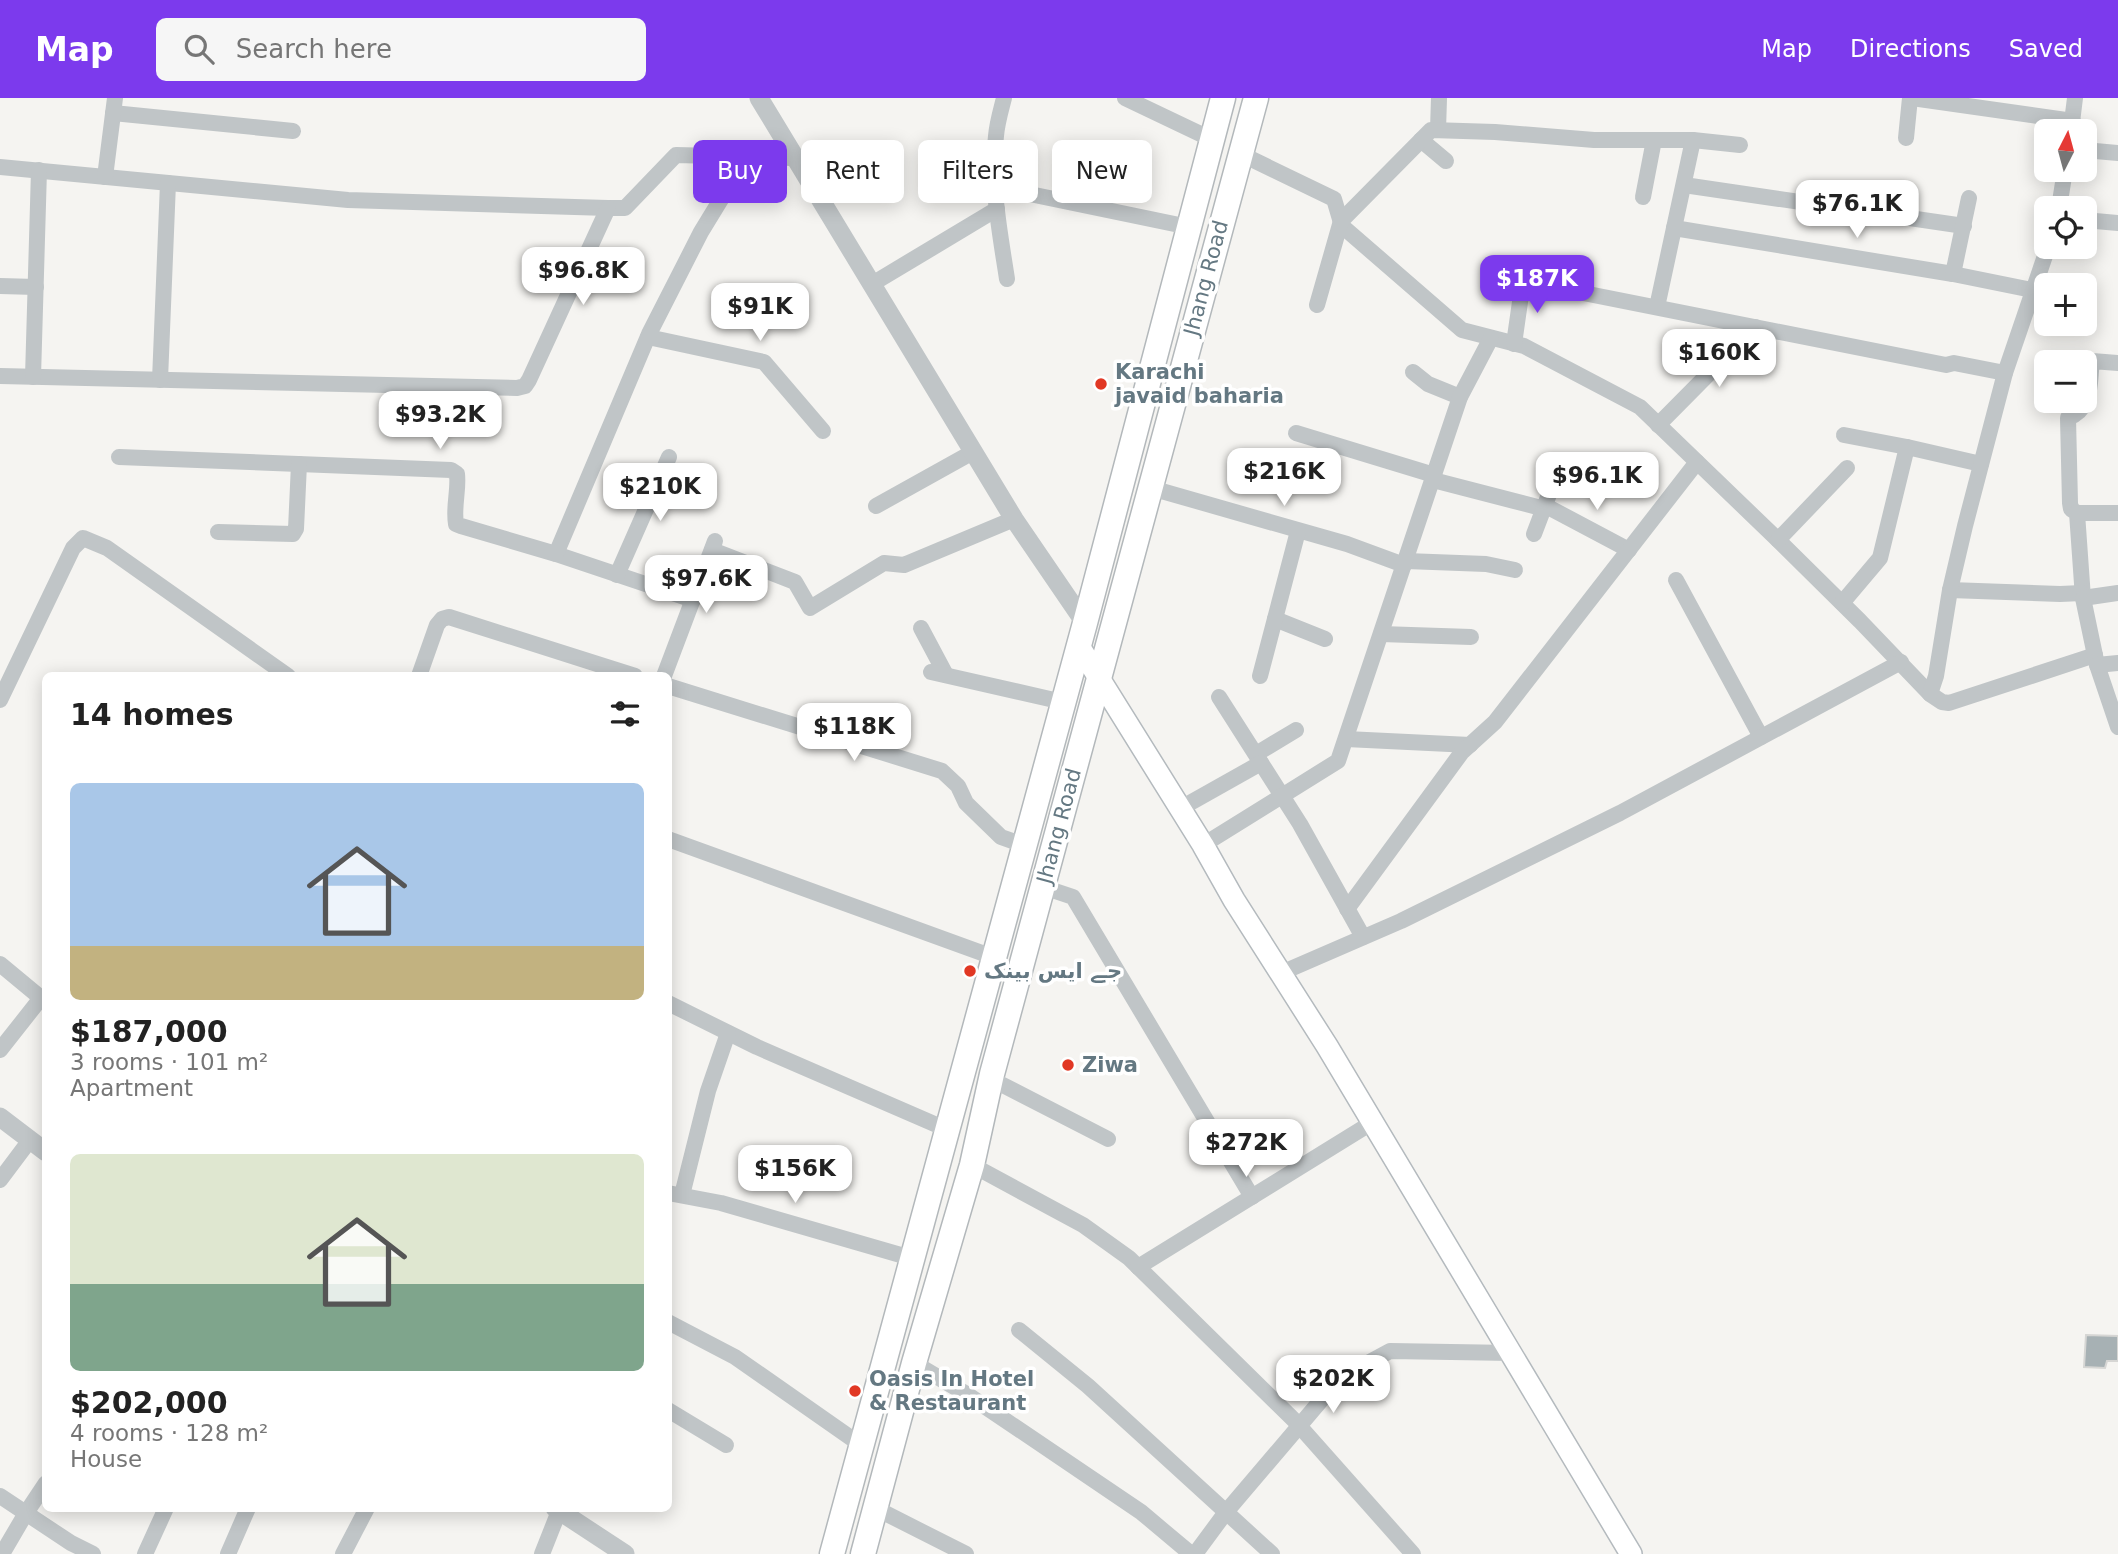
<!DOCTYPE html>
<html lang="en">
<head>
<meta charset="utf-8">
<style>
	:root { --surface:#fff; --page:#f6f6f6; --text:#222; --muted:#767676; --accent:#7c3aed }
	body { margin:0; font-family:"DejaVu Sans",Vazirmatn,sans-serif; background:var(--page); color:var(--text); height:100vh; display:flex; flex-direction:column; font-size:26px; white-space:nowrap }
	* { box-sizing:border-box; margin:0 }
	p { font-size:23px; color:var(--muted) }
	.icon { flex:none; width:38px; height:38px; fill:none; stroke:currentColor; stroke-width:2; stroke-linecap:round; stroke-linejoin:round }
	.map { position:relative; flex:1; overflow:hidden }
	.side { position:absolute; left:42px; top:574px; width:630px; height:840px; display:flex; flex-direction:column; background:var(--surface); border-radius:10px; box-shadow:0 4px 18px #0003 }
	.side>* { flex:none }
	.guide { position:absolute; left:693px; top:42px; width:665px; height:63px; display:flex; gap:14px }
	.needle { width:46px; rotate:6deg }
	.tools { position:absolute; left:2034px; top:21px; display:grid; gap:14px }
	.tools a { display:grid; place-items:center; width:63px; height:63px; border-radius:10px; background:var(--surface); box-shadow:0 4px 18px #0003; font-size:35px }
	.price { position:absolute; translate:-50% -60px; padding:0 16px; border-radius:14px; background:#fff; color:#222; font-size:23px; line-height:46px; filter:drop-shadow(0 2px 4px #0008) }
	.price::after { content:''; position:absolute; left:50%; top:42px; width:21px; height:16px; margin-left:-10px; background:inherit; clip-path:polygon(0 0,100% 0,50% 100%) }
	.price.active { background:var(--accent); color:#fff }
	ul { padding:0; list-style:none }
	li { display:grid; align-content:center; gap:14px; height:371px; padding:0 28px }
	li span { display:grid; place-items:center; height:217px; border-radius:10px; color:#555 }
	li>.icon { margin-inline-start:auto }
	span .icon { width:126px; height:126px; fill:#fffc; stroke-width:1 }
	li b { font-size:30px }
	h2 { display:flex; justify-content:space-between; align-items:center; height:84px; padding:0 28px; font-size:30px }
	.chip { padding:0 24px; border-radius:10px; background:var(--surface); box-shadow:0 4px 18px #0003; font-size:24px; line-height:63px }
	.chip.active { background:var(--accent); color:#fff }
	header { display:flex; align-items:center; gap:42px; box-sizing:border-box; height:98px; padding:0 35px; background:var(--accent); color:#fff }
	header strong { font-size:33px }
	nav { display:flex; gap:38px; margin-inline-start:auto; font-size:24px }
	.search { width:490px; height:63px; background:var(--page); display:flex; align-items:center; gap:18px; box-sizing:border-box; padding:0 24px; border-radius:10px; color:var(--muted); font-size:26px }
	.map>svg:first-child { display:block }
	.building { fill:#a7b1b4; stroke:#d6d6d4; stroke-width:2 }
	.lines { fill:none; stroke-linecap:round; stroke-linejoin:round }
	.secondary-casing { stroke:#b4babe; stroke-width:24 }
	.primary-casing { stroke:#b3b8bb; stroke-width:27 }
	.minor { stroke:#c0c5c7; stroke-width:16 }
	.tertiary { stroke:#c0c5c7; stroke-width:19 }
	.secondary { stroke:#fff; stroke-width:21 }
	.primary { stroke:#fff; stroke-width:24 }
	.poi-dot { fill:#e13824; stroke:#fff; stroke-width:2.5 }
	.labels { text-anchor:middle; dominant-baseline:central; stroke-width:7; stroke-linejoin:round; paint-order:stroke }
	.street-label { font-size:21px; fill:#647882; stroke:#fff }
	.poi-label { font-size:21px; font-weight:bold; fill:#647882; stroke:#fff; text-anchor:start }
</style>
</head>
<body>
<header>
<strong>Map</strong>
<div class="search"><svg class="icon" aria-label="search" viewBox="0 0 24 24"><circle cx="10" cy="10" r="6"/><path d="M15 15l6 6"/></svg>Search here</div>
<nav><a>Map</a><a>Directions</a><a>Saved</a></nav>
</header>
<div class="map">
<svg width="2118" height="1456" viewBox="0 0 2118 1456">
	<rect width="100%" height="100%" fill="#f5f4f1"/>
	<!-- building -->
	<path class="building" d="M 2086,1237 L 2118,1238 L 2118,1263 L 2107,1263 L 2105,1270 L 2084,1269 Z"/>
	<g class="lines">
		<defs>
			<path id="secondary" d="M 1079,548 L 1203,747 L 1234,802 L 1327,948 L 1631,1456"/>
			<g id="primary">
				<path d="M 832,1456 L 1085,525 L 1223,0"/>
				<path d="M 863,1456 L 914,1265 L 972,1067 L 992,976 L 1256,0"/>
			</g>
		</defs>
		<!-- secondary casing -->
		<use href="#secondary" class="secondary-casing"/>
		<!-- primary casing -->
		<use href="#primary" class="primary-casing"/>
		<!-- minor -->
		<g class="minor">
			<path d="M 1004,0 C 1001,12 997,25 996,38 C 990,85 1000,135 1007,181"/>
			<path d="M 1125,0 L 1211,41"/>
			<path d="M 1912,0 L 2073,23"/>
			<path d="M 113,15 L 293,33"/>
			<path d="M 1438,32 L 1439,0"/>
			<path d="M 2071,32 L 2075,0"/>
			<path d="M 1906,40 L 1910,0"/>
			<path d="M 1421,42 L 1446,63"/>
			<path d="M 2084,52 L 2118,55"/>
			<path d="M 1241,56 L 1334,101 L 1342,128 L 1462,232 L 1524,248 L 1640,309 L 1778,442 L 1860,523 L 1930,596 L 1942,604 L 1949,605 L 2095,557"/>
			<path d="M 0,69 L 348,102 L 608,110 L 625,110 L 676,57 L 795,60"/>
			<path d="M 105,79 L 115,0"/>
			<path d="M 1684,87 L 1964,128"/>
			<path d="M 996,89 L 1189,129"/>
			<path d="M 1643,99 L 1654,42"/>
			<path d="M 2059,110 L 2065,72"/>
			<path d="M 2084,122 L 2118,125"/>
			<path d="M 1674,130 L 1953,176 L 2032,192"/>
			<path d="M 1953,176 L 1969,100"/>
			<path d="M 872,186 L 997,111"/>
			<path d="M 0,188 L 36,189"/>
			<path d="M 1317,207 L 1341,123 L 1431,32 L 1495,34 L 1594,42 L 1693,42 L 1740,47"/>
			<path d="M 1657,209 L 1693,42"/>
			<path d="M 648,239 L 764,264 L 823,333"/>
			<path d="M 1514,246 L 1523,183 L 1946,267 L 1954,265 L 2005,275"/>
			<path d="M 2118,265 L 2092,263 C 2089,286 2093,310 2068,320 L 2070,405 L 2071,411 L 2077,415 L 2083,500 L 2097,567 L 2118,629"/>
			<path d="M 1413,274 L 1428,286 L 1460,299"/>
			<path d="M 0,278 L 517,290 L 525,288 L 529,282 L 608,110"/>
			<path d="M 33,279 L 39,72"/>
			<path d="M 160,282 L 168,85"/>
			<path d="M 1658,327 L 1755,229"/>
			<path d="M 1296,335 L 1434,377"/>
			<path d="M 1844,337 L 1907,349 L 1981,366"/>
			<path d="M 119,359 L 451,372 L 457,376 C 459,392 453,409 456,426 L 461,428 L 556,456 L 693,502"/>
			<path d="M 1433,382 L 1545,411"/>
			<path d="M 1151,390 L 1347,446 L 1404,467"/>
			<path d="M 876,408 L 973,354"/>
			<path d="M 1546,408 L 1629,452"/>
			<path d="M 2077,415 L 2118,415"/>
			<path d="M 218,434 L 293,436 L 296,431 L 299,366"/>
			<path d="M 1534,436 L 1556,378"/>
			<path d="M 1778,442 L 1847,370"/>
			<path d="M 712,452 L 795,484 L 810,510 L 884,465 L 904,467 L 1014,421"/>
			<path d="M 556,456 L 649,236 L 701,134 L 748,57"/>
			<path d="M 1406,463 L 1486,466 L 1515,472"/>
			<path d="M 617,477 L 669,359"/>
			<path d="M 1676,482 L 1761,639"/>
			<path d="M 1950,492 L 2060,496 L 2082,495"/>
			<path d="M 2083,500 L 2118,495"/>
			<path d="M 1842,505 L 1880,460 L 1907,349"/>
			<path d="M 1275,521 L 1325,541"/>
			<path d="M 921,530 L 946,577"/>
			<path d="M 1381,536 L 1471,539"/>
			<path d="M 2097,567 L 2118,565"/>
			<path d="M 931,574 L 1063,604"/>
			<path d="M 419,578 L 437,527 L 442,521 L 449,519 L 635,578"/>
			<path d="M 664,578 L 715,443"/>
			<path d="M 1260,578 L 1298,433"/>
			<path d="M 668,588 L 942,673 L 958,688 L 966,705 L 1001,739 L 1024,747"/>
			<path d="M 1930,596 L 1936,578 L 1950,492 L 1965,428 L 2005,275 L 2048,149"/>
			<path d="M 1219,599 L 1300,726 L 1363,839"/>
			<path d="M 0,602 L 73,450 L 83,440 L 107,450 L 288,578"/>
			<path d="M 1346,641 L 1470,647"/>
			<path d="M 1256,656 L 1296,632"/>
			<path d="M 1181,710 L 1261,665"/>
			<path d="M 668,741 L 993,859"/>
			<path d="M 1203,747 L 1338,663 L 1460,299 L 1491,240"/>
			<path d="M 1043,789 L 1073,799 L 1252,1099"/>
			<path d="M 1347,811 L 1462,654 L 1495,624 L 1697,364"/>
			<path d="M 0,866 L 41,900 L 0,952"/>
			<path d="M 1281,875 L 1401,823 L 1620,715 L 1901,564"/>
			<path d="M 668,905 L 757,949 L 946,1031"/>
			<path d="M 991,981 L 1108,1041"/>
			<path d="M 972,1067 L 1083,1127 L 1129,1160 L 1295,1323 L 1413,1456"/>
			<path d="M 0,1082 L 30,1042"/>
			<path d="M 668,1095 L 721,1105 L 911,1160"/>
			<path d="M 682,1097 L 708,993 L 728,935"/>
			<path d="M 1138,1169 L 1373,1024"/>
			<path d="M 668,1224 L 735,1259 L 861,1347"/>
			<path d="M 1019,1232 L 1088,1288 L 1272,1456"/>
			<path d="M 914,1265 L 968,1297 L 1141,1414 L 1191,1456"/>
			<path d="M 668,1312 L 726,1347"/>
			<path d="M 0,1398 L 71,1445 L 93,1456"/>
			<path d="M 875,1410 L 966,1456"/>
			<path d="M 2,1456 L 26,1415 L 46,1385"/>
			<path d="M 145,1456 L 166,1410"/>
			<path d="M 228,1456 L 248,1410"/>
			<path d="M 343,1456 L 367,1410"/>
			<path d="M 542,1456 L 559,1413"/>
			<path d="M 1195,1456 L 1226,1414 L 1340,1280 L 1390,1253 L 1512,1255"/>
		</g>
		<!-- tertiary -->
		<g class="tertiary">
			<path d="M 759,0 L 1014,421 L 1085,525"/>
			<path d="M 0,1019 L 46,1054"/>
			<path d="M 555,1410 L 625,1456"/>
		</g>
		<!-- secondary -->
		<use href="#secondary" class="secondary"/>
		<!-- primary -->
		<use href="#primary" class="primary"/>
	</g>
	<!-- markers -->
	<g class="poi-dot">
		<circle cx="1101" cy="286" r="7"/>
		<circle cx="970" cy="873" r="7"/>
		<circle cx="1068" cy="967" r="7"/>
		<circle cx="855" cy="1293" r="7"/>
	</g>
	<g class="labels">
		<!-- street labels -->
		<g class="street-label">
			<text transform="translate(1206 180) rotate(-75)">Jhang Road</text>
			<text transform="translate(1059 728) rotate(-75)">Jhang Road</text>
		</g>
		<!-- poi labels -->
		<g class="poi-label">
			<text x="1115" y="274">Karachi<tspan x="1115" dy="24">javaid baharia</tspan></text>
			<text x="984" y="873">جے ایس بینک</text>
			<text x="1082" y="967">Ziwa</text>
			<text x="869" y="1281">Oasis In Hotel<tspan x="869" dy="24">&amp; Restaurant</tspan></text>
		</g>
	</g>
</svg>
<div class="tools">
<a><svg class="needle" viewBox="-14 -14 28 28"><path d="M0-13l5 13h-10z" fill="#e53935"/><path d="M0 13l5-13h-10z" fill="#767676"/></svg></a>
<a><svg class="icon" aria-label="locate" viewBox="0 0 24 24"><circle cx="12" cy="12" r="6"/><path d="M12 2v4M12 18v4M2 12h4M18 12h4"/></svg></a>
<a>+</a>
<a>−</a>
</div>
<b class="price" style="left:1857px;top:142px">$76.1K</b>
<b class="price" style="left:583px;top:209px">$96.8K</b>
<b class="price active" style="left:1537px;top:217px">$187K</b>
<b class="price" style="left:760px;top:245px">$91K</b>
<b class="price" style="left:1719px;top:291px">$160K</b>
<b class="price" style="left:440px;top:353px">$93.2K</b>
<b class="price" style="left:1284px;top:410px">$216K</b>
<b class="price" style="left:1597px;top:414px">$96.1K</b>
<b class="price" style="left:660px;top:425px">$210K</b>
<b class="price" style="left:706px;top:517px">$97.6K</b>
<b class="price" style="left:854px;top:665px">$118K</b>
<b class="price" style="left:1246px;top:1081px">$272K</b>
<b class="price" style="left:795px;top:1107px">$156K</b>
<b class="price" style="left:1333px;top:1317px">$202K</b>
<div class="guide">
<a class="chip active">Buy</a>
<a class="chip">Rent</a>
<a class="chip">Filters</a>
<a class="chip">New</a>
</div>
<section class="side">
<h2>14 homes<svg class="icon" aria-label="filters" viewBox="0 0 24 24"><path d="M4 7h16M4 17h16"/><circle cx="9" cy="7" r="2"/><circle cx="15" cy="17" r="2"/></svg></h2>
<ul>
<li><span style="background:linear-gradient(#a9c7e8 75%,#c2b280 0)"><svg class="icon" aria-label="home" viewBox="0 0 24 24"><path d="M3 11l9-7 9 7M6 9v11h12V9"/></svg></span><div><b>$187,000</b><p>3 rooms · 101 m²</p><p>Apartment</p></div></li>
<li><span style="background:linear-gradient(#dfe7d0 60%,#7fa58c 0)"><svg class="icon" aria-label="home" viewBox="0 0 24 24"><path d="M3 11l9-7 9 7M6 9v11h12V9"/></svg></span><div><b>$202,000</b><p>4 rooms · 128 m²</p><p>House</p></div></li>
</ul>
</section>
</div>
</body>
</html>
